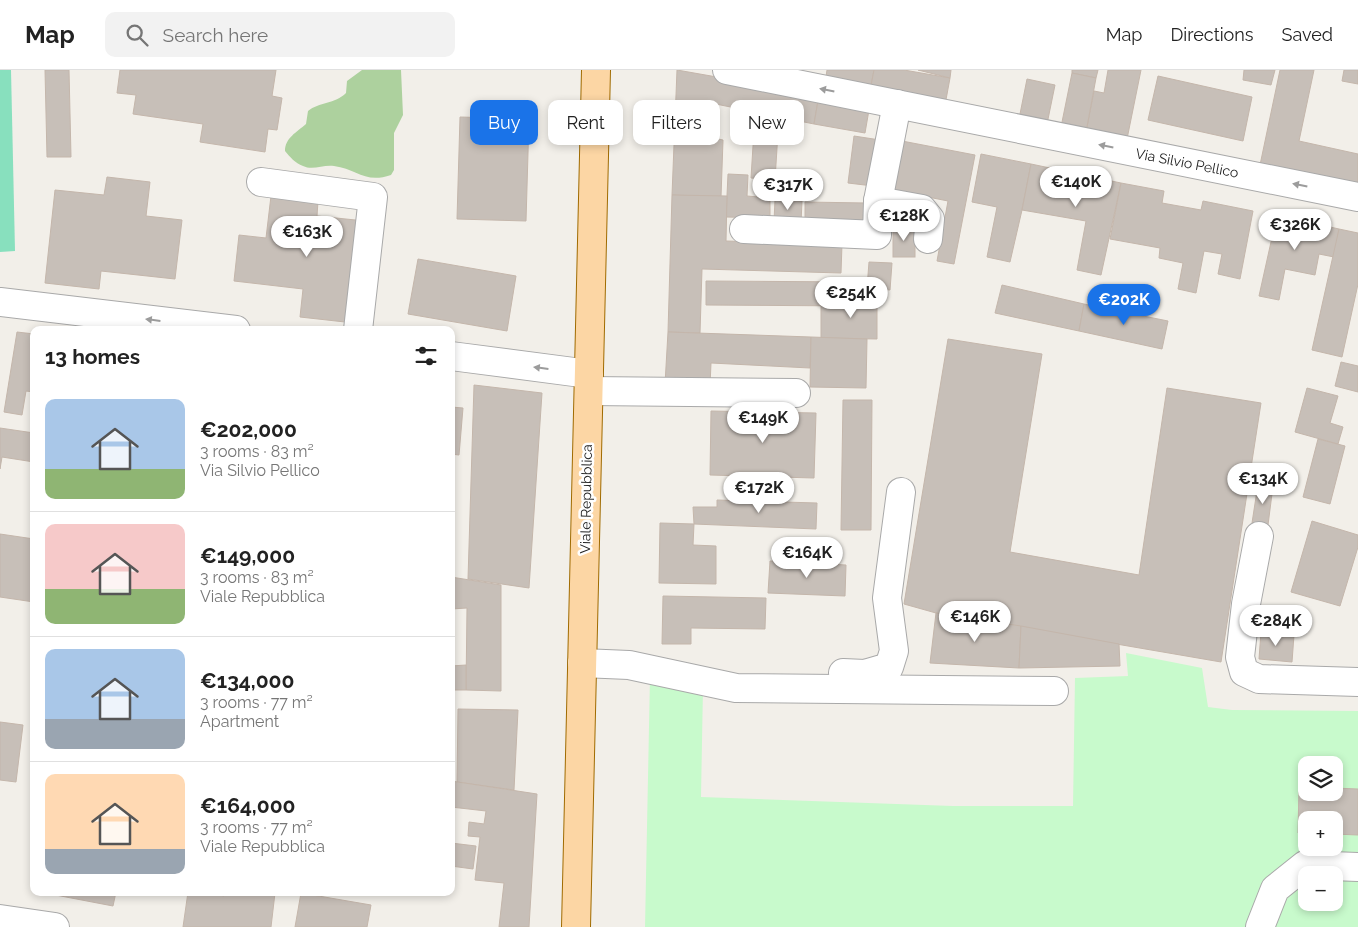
<!DOCTYPE html>
<html lang="en">
<head>
<meta charset="utf-8">
<style>
	:root { --surface:#fff; --page:#f2f2f2; --text:#222; --muted:#767676; --line:#e0e0e0; --accent:#1a73e8 }
	body { margin:0; font-family:Raleway,sans-serif; background:var(--page); color:var(--text); height:100vh; display:flex; flex-direction:column; font-size:19px; white-space:nowrap }
	* { box-sizing:border-box; margin:0 }
	p { font-size:16px; color:var(--muted) }
	.icon { flex:none; width:28px; height:28px; fill:none; stroke:currentColor; stroke-width:2; stroke-linecap:round; stroke-linejoin:round }
	.map { position:relative; flex:1; overflow:hidden }
	.drawer { position:absolute; left:30px; top:256px; width:425px; height:570px; display:flex; flex-direction:column; background:var(--surface); border-radius:10px; box-shadow:0 2px 8px #0003 }
	.drawer>* { flex:none }
	.banner { position:absolute; left:470px; top:30px; width:475px; height:45px; display:flex; gap:10px }
	.buttons { position:absolute; left:1298px; top:686px; display:grid; gap:10px }
	.buttons a { display:grid; place-items:center; width:45px; height:45px; border-radius:10px; background:var(--surface); box-shadow:0 2px 8px #0003; font-size:25px }
	.price { position:absolute; translate:-50% -42px; padding:0 11px; border-radius:18px; background:#fff; color:#222; font-size:16px; line-height:32px; filter:drop-shadow(0 1px 2px #0008) }
	.price::after { content:''; position:absolute; left:50%; top:30px; width:15px; height:11px; margin-left:-8px; background:inherit; clip-path:polygon(0 0,100% 0,50% 100%) }
	.price.current { background:var(--accent); color:#fff }
	ul { padding:0; list-style:none }
	li { display:flex; align-items:center; gap:15px; height:125px; padding:0 15px }
	li+li { border-top:1px solid var(--line) }
	li span { display:grid; place-items:center; flex:none; width:140px; height:100px; border-radius:10px; color:#555 }
	li>.icon { margin-inline-start:auto }
	span .icon { width:60px; height:60px; fill:#fffc; stroke-width:1 }
	li b { font-size:21px }
	h2 { display:flex; justify-content:space-between; align-items:center; height:60px; padding:0 15px; font-size:21px }
	.chip { padding:0 18px; border-radius:10px; background:var(--surface); box-shadow:0 2px 8px #0003; font-size:18px; line-height:45px }
	.chip.current { background:var(--accent); color:#fff }
	header { display:flex; align-items:center; gap:30px; box-sizing:border-box; height:70px; padding:0 25px; background:var(--surface); border-bottom:1px solid var(--line) }
	header strong { font-size:24px }
	nav { display:flex; gap:28px; margin-inline-start:auto; font-size:18px }
	.search { width:350px; height:45px; background:var(--page); display:flex; align-items:center; gap:12px; box-sizing:border-box; padding:0 18px; border-radius:10px; color:var(--muted); font-size:19px }
	.map>svg:first-child { display:block }
	.forest { fill:#add19e }
	.park { fill:#c8facc; fill-rule:evenodd }
	.pitch { fill:#88e0be }
	.building { fill:#c7bfb8; stroke:#c4b6ab }
	.lines { fill:none; stroke-linecap:round; stroke-linejoin:round }
	.minor-casing { stroke:#a9a9a9; stroke-width:30 }
	.major-casing { stroke:#a06b00; stroke-width:30 }
	.minor { stroke:#fff; stroke-width:28 }
	.major { stroke:#fcd6a4; stroke-width:28 }
	.oneway { fill:#9c9c9c }
	.labels { text-anchor:middle; dominant-baseline:central; stroke-width:5; stroke-linejoin:round; paint-order:stroke }
	.street-label { font-size:14px; fill:#222; stroke:#fff }
</style>
</head>
<body>
<header>
<strong>Map</strong>
<div class="search"><svg class="icon" aria-label="search" viewBox="0 0 24 24"><circle cx="10" cy="10" r="6"/><path d="M15 15l6 6"/></svg>Search here</div>
<nav><a>Map</a><a>Directions</a><a>Saved</a></nav>
</header>
<div class="map">
<svg width="1358" height="857" viewBox="0 0 1358 857">
	<rect width="100%" height="100%" fill="#f2efe9"/>
	<!-- forest -->
	<path class="forest" d="M 362,0 L 401,0 L 403,45 L 394,63 L 394,100 L 391,105 C 365,114 357,99 334,96 C 324,94 313,101 303,96 C 295,93 290,87 285,81 C 285,68 297,62 306,54 L 308,41 C 319,32 335,34 346,23 L 347,11 Z"/>
	<!-- park -->
	<path class="park" d="M 1126,583 L 1202,598 L 1208,637 L 1232,640 L 1358,641 L 1358,857 L 645,857 L 650,607 L 703,617 L 701,727 L 953,736 L 1073,736 L 1075,608 L 1128,606 ZM 1306,695 L 1334,695 L 1334,722 L 1306,722 ZM 1306,750 L 1334,750 L 1334,778 L 1306,778 ZM 1306,805 L 1334,805 L 1334,832 L 1306,832 Z"/>
	<!-- pitch -->
	<path class="pitch" d="M 0,0 L 11,0 L 15,181 L 0,182 Z"/>
	<!-- building -->
	<g class="building">
		<path d="M 45,0 L 69,0 L 71,87 L 47,87 Z"/>
		<path d="M 120,0 L 276,0 L 272,26 L 282,28 L 277,60 L 268,59 L 265,82 L 200,72 L 203,54 L 133,44 L 136,25 L 117,23 Z"/>
		<path d="M 677,0 L 819,25 L 814,54 L 701,31 L 701,65 L 723,70 L 721,127 L 672,125 Z"/>
		<path d="M 827,0 L 874,0 L 870,21 L 825,13 Z"/>
		<path d="M 874,0 L 904,0 L 950,8 L 945,35 L 870,21 Z"/>
		<path d="M 918,0 L 951,0 L 950,8 Z"/>
		<path d="M 1072,0 L 1098,0 L 1096,8 L 1072,3 Z"/>
		<path d="M 1108,0 L 1141,0 L 1127,69 L 1086,62 L 1094,21 L 1104,23 Z"/>
		<path d="M 1244,0 L 1275,0 L 1271,15 L 1243,10 Z"/>
		<path d="M 1280,0 L 1314,0 L 1299,71 L 1358,84 L 1358,116 L 1260,95 Z"/>
		<path d="M 1344,0 L 1358,0 L 1358,14 L 1342,11 Z"/>
		<path d="M 1072,3 L 1096,8 L 1086,62 L 1061,57 Z"/>
		<path d="M 1158,6 L 1252,27 L 1243,71 L 1148,50 Z"/>
		<path d="M 1027,9 L 1055,15 L 1047,54 L 1019,49 Z"/>
		<path d="M 819,25 L 870,34 L 865,63 L 814,54 Z"/>
		<path d="M 460,47 L 529,49 L 526,151 L 457,149 Z"/>
		<path d="M 754,60 L 778,62 L 775,110 L 751,108 Z"/>
		<path d="M 854,66 L 880,70 L 873,116 L 848,113 Z"/>
		<path d="M 902,71 L 975,85 L 954,194 L 937,191 L 948,131 L 893,120 Z"/>
		<path d="M 981,84 L 1031,94 L 1022,140 L 1010,192 L 987,187 L 997,137 L 972,132 Z"/>
		<path d="M 1031,94 L 1121,113 L 1101,205 L 1077,200 L 1086,151 L 1022,140 Z"/>
		<path d="M 728,104 L 748,105 L 747,126 L 770,128 L 770,148 L 726,147 Z"/>
		<path d="M 107,107 L 150,112 L 146,146 L 182,150 L 175,209 L 101,201 L 99,219 L 45,213 L 55,120 L 104,125 Z"/>
		<path d="M 1121,113 L 1164,121 L 1162,133 L 1201,140 L 1203,131 L 1253,141 L 1240,209 L 1218,204 L 1222,184 L 1204,181 L 1196,223 L 1178,219 L 1183,193 L 1159,188 L 1160,178 L 1110,169 Z"/>
		<path d="M 760,115 L 797,116 L 797,128 L 760,126 Z"/>
		<path d="M 672,125 L 727,126 L 726,171 L 842,174 L 841,203 L 702,199 L 700,263 L 668,262 Z"/>
		<path d="M 271,126 L 318,131 L 317,146 L 365,151 L 354,253 L 300,247 L 303,219 L 234,211 L 239,165 L 266,168 Z"/>
		<path d="M 775,130 L 802,131 L 801,153 L 774,151 Z"/>
		<path d="M 805,132 L 866,133 L 866,157 L 805,156 Z"/>
		<path d="M 1277,145 L 1339,159 L 1334,187 L 1319,184 L 1315,205 L 1285,199 L 1279,230 L 1259,226 Z"/>
		<rect x="893" y="157" width="22" height="30"/>
		<path d="M 1339,159 L 1358,163 L 1358,214 L 1342,287 L 1312,280 Z"/>
		<path d="M 418,189 L 516,206 L 507,261 L 408,244 Z"/>
		<path d="M 869,192 L 892,193 L 890,220 L 867,218 Z"/>
		<path d="M 706,211 L 859,212 L 858,236 L 706,235 Z"/>
		<path d="M 1002,215 L 1084,234 L 1079,261 L 995,243 Z"/>
		<path d="M 859,222 L 877,222 L 877,269 L 821,268 L 821,236 L 858,236 Z"/>
		<path d="M 1084,234 L 1168,251 L 1162,279 L 1079,261 Z"/>
		<path d="M 17,262 L 34,264 L 34,322 L 26,321 L 22,345 L 4,342 Z"/>
		<path d="M 668,262 L 811,267 L 810,298 L 711,293 L 710,316 L 665,314 Z"/>
		<path d="M 811,267 L 867,269 L 866,318 L 810,317 Z"/>
		<path d="M 948,269 L 1042,284 L 1010,482 L 1139,505 L 1167,318 L 1261,333 L 1221,592 L 936,543 L 904,534 Z"/>
		<path d="M 1341,292 L 1358,296 L 1358,322 L 1335,316 Z"/>
		<path d="M 474,315 L 542,323 L 529,518 L 468,509 Z"/>
		<path d="M 1307,318 L 1338,326 L 1330,353 L 1343,357 L 1338,374 L 1295,362 Z"/>
		<path d="M 843,330 L 872,330 L 871,460 L 841,460 Z"/>
		<path d="M 451,337 L 463,338 L 459,385 L 451,384 Z"/>
		<path d="M 711,341 L 816,343 L 814,408 L 710,405 Z"/>
		<path d="M 0,358 L 34,363 L 34,392 L 2,387 L 0,399 Z"/>
		<path d="M 1318,369 L 1345,376 L 1330,434 L 1303,427 Z"/>
		<path d="M 1258,414 L 1273,416 L 1268,455 L 1252,453 Z"/>
		<path d="M 717,430 L 817,433 L 816,459 L 694,454 L 693,437 L 717,437 Z"/>
		<path d="M 1312,451 L 1358,465 L 1358,477 L 1340,536 L 1291,522 Z"/>
		<path d="M 660,453 L 694,454 L 693,475 L 716,476 L 716,514 L 659,513 Z"/>
		<path d="M 0,464 L 34,469 L 34,532 L 0,527 Z"/>
		<path d="M 770,491 L 846,495 L 845,526 L 768,523 Z"/>
		<path d="M 451,507 L 501,515 L 501,621 L 466,620 L 467,538 L 451,539 Z"/>
		<path d="M 663,526 L 766,528 L 765,559 L 691,558 L 691,574 L 662,574 Z"/>
		<path d="M 936,543 L 1021,556 L 1019,598 L 930,593 Z"/>
		<path d="M 1021,556 L 1119,574 L 1120,596 L 1019,598 Z"/>
		<path d="M 1261,562 L 1294,565 L 1292,592 L 1259,589 Z"/>
		<path d="M 466,595 L 466,620 L 451,620 L 451,596 Z"/>
		<path d="M 458,639 L 518,640 L 514,720 L 457,712 Z"/>
		<path d="M 0,652 L 23,655 L 16,712 L 0,710 Z"/>
		<path d="M 451,711 L 537,724 L 529,857 L 499,857 L 504,813 L 475,810 L 480,767 L 468,766 L 469,752 L 484,754 L 486,741 L 451,737 Z"/>
		<path d="M 1299,717 L 1306,717 L 1306,722 L 1334,722 L 1334,718 L 1358,719 L 1358,765 L 1334,764 L 1334,750 L 1306,750 L 1306,763 L 1298,763 Z"/>
		<path d="M 451,773 L 476,776 L 473,799 L 451,796 Z"/>
		<path d="M 40,822 L 116,822 L 113,836 Z"/>
		<path d="M 188,822 L 205,822 L 224,826 L 224,822 L 275,823 L 271,857 L 183,857 Z"/>
		<path d="M 301,823 L 371,835 L 367,857 L 295,857 Z"/>
	</g>
	<g class="lines">
		<defs>
			<g id="minor">
				<path d="M 727,0 L 1358,127"/>
				<path d="M 261,112 L 373,127 L 358,260"/>
				<path d="M 878,131 L 922,139 L 930,149 L 928,169"/>
				<path d="M 744,159 L 877,165 L 878,131 L 897,34"/>
				<path d="M 0,232 L 236,260"/>
				<path d="M 451,286 L 589,304"/>
				<path d="M 589,321 L 796,323"/>
				<path d="M 1259,466 L 1246,534 L 1240,587 L 1244,602 L 1259,609 L 1358,612"/>
				<path d="M 582,593 L 629,595 L 736,618 L 1054,621"/>
				<path d="M 843,603 L 865,604 L 889,597 L 894,581 L 887,528 L 901,422"/>
				<path d="M 0,849 L 55,857"/>
				<path d="M 1260,857 L 1275,819 L 1305,795 L 1358,797"/>
			</g>
			<path id="major" d="M 576,857 L 596,0"/>
		</defs>
		<!-- minor casing -->
		<use href="#minor" class="minor-casing"/>
		<!-- major casing -->
		<use href="#major" class="major-casing"/>
		<!-- minor -->
		<use href="#minor" class="minor"/>
		<!-- major -->
		<use href="#major" class="major"/>
	</g>
	<!-- one-way arrows -->
	<defs><path id="oneway-solid" d="M-6-.8H1V-3.2L6.5 0L1 3.2V.8H-6Z" transform="scale(1.25)"/></defs>
	<g class="oneway">
		<use href="#oneway-solid" transform="translate(827 20) rotate(-169)"/>
		<use href="#oneway-solid" transform="translate(1106 76) rotate(-169)"/>
		<use href="#oneway-solid" transform="translate(1300 115) rotate(-169)"/>
		<use href="#oneway-solid" transform="translate(153 250) rotate(-173)"/>
		<use href="#oneway-solid" transform="translate(541 298) rotate(-173)"/>
	</g>
	<g class="labels">
		<!-- street labels -->
		<g class="street-label">
			<text transform="translate(1187 93) rotate(11)">Via Silvio Pellico</text>
			<text transform="translate(586 429) rotate(-89)">Viale Repubblica</text>
		</g>
	</g>
</svg>
<div class="buttons">
<a><svg class="icon" aria-label="layers" viewBox="0 0 24 24"><path d="M12 4l9 5-9 5-9-5zM3 14l9 5 9-5"/></svg></a>
<a>+</a>
<a>−</a>
</div>
<b class="price" style="left:1076px;top:138px">€140K</b>
<b class="price" style="left:788px;top:141px">€317K</b>
<b class="price" style="left:904px;top:172px">€128K</b>
<b class="price" style="left:1295px;top:181px">€326K</b>
<b class="price" style="left:307px;top:188px">€163K</b>
<b class="price" style="left:851px;top:249px">€254K</b>
<b class="price current" style="left:1124px;top:256px">€202K</b>
<b class="price" style="left:763px;top:374px">€149K</b>
<b class="price" style="left:1263px;top:435px">€134K</b>
<b class="price" style="left:759px;top:444px">€172K</b>
<b class="price" style="left:807px;top:509px">€164K</b>
<b class="price" style="left:975px;top:573px">€146K</b>
<b class="price" style="left:1276px;top:577px">€284K</b>
<div class="banner">
<a class="chip current">Buy</a>
<a class="chip">Rent</a>
<a class="chip">Filters</a>
<a class="chip">New</a>
</div>
<section class="drawer">
<h2>13 homes<svg class="icon" aria-label="filters" viewBox="0 0 24 24"><path d="M4 7h16M4 17h16"/><circle cx="9" cy="7" r="2"/><circle cx="15" cy="17" r="2"/></svg></h2>
<ul>
<li><span style="background:linear-gradient(#a9c7e8 70%,#8fb573 0)"><svg class="icon" aria-label="home" viewBox="0 0 24 24"><path d="M3 11l9-7 9 7M6 9v11h12V9"/></svg></span><div><b>€202,000</b><p>3 rooms · 83 m²</p><p>Via Silvio Pellico</p></div></li>
<li><span style="background:linear-gradient(#f6c9c9 65%,#8fb573 0)"><svg class="icon" aria-label="home" viewBox="0 0 24 24"><path d="M3 11l9-7 9 7M6 9v11h12V9"/></svg></span><div><b>€149,000</b><p>3 rooms · 83 m²</p><p>Viale Repubblica</p></div></li>
<li><span style="background:linear-gradient(#a9c7e8 70%,#9aa5b1 0)"><svg class="icon" aria-label="home" viewBox="0 0 24 24"><path d="M3 11l9-7 9 7M6 9v11h12V9"/></svg></span><div><b>€134,000</b><p>3 rooms · 77 m²</p><p>Apartment</p></div></li>
<li><span style="background:linear-gradient(#ffd9b3 75%,#9aa5b1 0)"><svg class="icon" aria-label="home" viewBox="0 0 24 24"><path d="M3 11l9-7 9 7M6 9v11h12V9"/></svg></span><div><b>€164,000</b><p>3 rooms · 77 m²</p><p>Viale Repubblica</p></div></li>
</ul>
</section>
</div>
</body>
</html>
